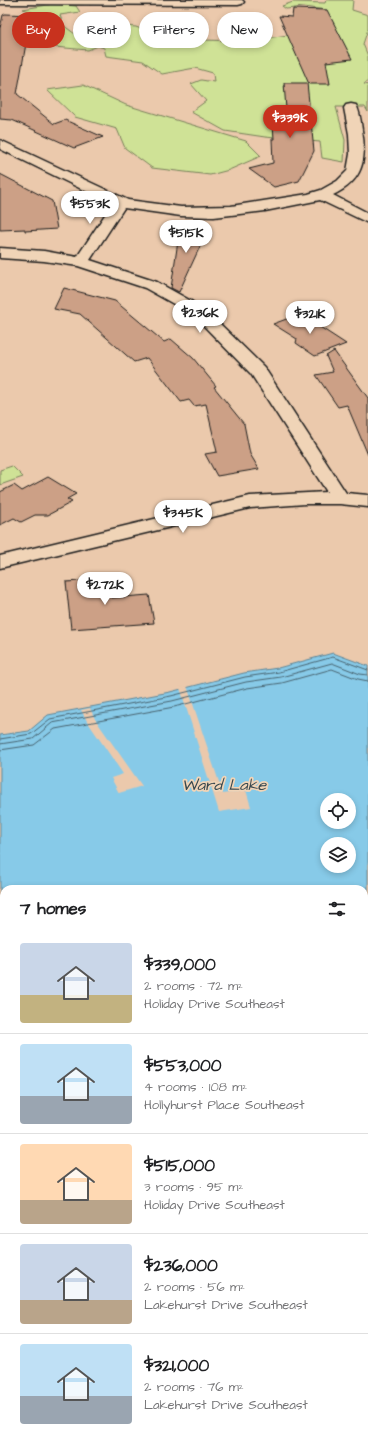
<!DOCTYPE html>
<html lang="en">
<head>
<meta charset="utf-8">
<style>
	:root { --surface:#fff; --page:#f6f6f6; --text:#202124; --muted:#757577; --line:#e0e0e0; --accent:#c8321e }
	body { margin:0; font-family:"Architects Daughter",sans-serif; background:var(--page); color:var(--text); height:100vh; display:flex; flex-direction:column; font-size:15px; white-space:nowrap }
	* { box-sizing:border-box; margin:0 }
	p { font-size:13px; color:var(--muted) }
	.icon { flex:none; width:22px; height:22px; fill:none; stroke:currentColor; stroke-width:2; stroke-linecap:round; stroke-linejoin:round }
	.map { position:relative; flex:1; overflow:hidden }
	.side { position:absolute; left:0px; top:885px; width:368px; height:556px; display:flex; flex-direction:column; background:var(--surface); border-radius:12px 12px 0 0; box-shadow:0 2px 6px #0003 }
	.side>* { flex:none }
	.hud { position:absolute; left:12px; top:12px; width:344px; height:36px; display:flex; gap:8px }
	.controls { position:absolute; left:320px; top:793px; display:grid; gap:8px }
	.controls a { display:grid; place-items:center; width:36px; height:36px; border-radius:50%; background:var(--surface); box-shadow:0 2px 6px #0003; font-size:20px }
	.price { position:absolute; translate:-50% -34px; padding:0 9px; border-radius:14px; background:#fff; color:#222; font-size:13px; line-height:26px; filter:drop-shadow(0 1px 2px #0008) }
	.price::after { content:''; position:absolute; left:50%; top:24px; width:12px; height:9px; margin-left:-6px; background:inherit; clip-path:polygon(0 0,100% 0,50% 100%) }
	.price.current { background:var(--accent); color:#fff }
	ul { padding:0; list-style:none }
	li { display:flex; align-items:center; gap:12px; height:100px; padding:0 20px }
	li+li { border-top:1px solid var(--line) }
	li span { display:grid; place-items:center; flex:none; width:112px; height:80px; border-radius:4px; color:#555 }
	li>.icon { margin-inline-start:auto }
	span .icon { width:48px; height:48px; fill:#fffc; stroke-width:1 }
	li b { font-size:17px }
	h2 { display:flex; justify-content:space-between; align-items:center; height:48px; padding:0 20px; font-size:17px }
	.pill { padding:0 14px; border-radius:18px; background:var(--surface); box-shadow:0 2px 6px #0003; font-size:14px; line-height:36px }
	.pill.current { background:var(--accent); color:#fff }
	.map>svg:first-child { display:block }
	.green { fill:#cfe296; stroke:#767f59 }
	.water { fill:#87cae8; stroke:#5c8496; fill-rule:evenodd }
	.pier { fill:#ebc9ac }
	.lines { fill:none; stroke-linecap:round; stroke-linejoin:round }
	.shore { stroke:#47626e; stroke-width:1 }
	.building { fill:#cca086; stroke:#1c1c1c }
	.street-casing { stroke:#1c1c1c; stroke-width:3 }
	.street { fill:#f0d4b7; fill-rule:evenodd }
	.labels { text-anchor:middle; dominant-baseline:central; stroke-width:3.5; stroke-linejoin:round; paint-order:stroke }
	.water-label { font-size:16px; font-style:italic; fill:#37484f; stroke:#f0d4b7 }
</style>
</head>
<body>
<div class="map">
<svg width="368" height="1441" viewBox="0 0 368 1441">
	<rect width="100%" height="100%" fill="#ebc9ac"/>
	<filter id="ink" filterUnits="userSpaceOnUse"><feTurbulence type="fractalNoise" baseFrequency=".025" numOctaves="2"/><feDisplacementMap in="SourceGraphic" scale="8" xChannelSelector="R" yChannelSelector="G"/><feConvolveMatrix kernelMatrix="1 2 1 2 8 2 1 2 1" color-interpolation-filters="sRGB"/></filter>
	<g filter="url(#ink)">
		<!-- green -->
		<g class="green">
			<path d="M 326,0 L 353,0 L 352,10 L 368,15 L 368,29 L 363,44 L 368,56 L 368,81 L 364,84 L 368,85 L 368,112 L 365,107 L 336,107 L 345,140 L 344,162 L 322,158 L 320,142 L 265,137 L 225,131 L 191,112 L 206,101 L 191,84 L 201,80 L 214,82 L 213,73 L 195,68 L 162,74 L 143,61 L 106,56 L 104,48 L 98,46 L 88,50 L 54,47 L 36,37 L 50,25 L 34,13 L 23,9 L 54,4 L 76,6 L 80,12 L 60,15 L 63,25 L 75,34 L 116,32 L 124,26 L 136,27 L 146,31 L 142,36 L 157,39 L 246,41 L 288,35 L 327,10 L 304,7 L 286,9 L 282,6 L 293,2 L 325,3 Z"/>
			<path d="M 83,85 L 126,105 L 246,141 L 261,156 L 229,170 L 210,175 L 152,168 L 125,148 L 117,129 L 75,117 L 47,90 Z"/>
			<path d="M 12,466 L 23,477 L 0,485 L 0,470 Z"/>
		</g>
		<!-- water -->
		<path class="water" d="M 333,653 L 368,666 L 368,1441 L 0,1441 L 0,735 L 29,731 L 48,715 L 170,692 L 244,673 L 278,668 ZM 327,800 L 349,800 L 349,822 L 327,822 ZM 327,844 L 349,844 L 349,866 L 327,866 ZM 4,889 L 364,889 L 364,1437 L 4,1437 Z"/>
		<!-- pier -->
		<g class="pier">
			<path d="M 187,686 L 223,794 L 246,790 L 251,807 L 219,812 L 180,688 Z"/>
			<path d="M 90,708 L 95,719 L 142,786 L 119,793 L 111,778 L 123,774 L 87,721 L 81,710 Z"/>
		</g>
		<g class="lines">
			<!-- shore -->
			<g class="shore">
				<path d="M 0,739 L 31,734 L 50,719 L 171,696 L 245,677 L 279,672 L 333,657 L 368,670"/>
				<path d="M 0,744 L 33,739 L 52,723 L 172,701 L 246,682 L 281,677 L 332,663 L 360,674 L 368,675"/>
				<path d="M 0,750 L 34,745 L 55,729 L 174,707 L 247,688 L 282,683 L 332,669 L 358,679 L 368,681"/>
			</g>
		</g>
		<!-- building -->
		<g class="building">
			<path d="M 293,9 L 327,10 L 352,59 L 326,62 L 330,84 L 309,84 L 279,16 L 292,17 Z"/>
			<path d="M 5,14 L 33,15 L 29,38 L 27,38 L 17,94 L 54,124 L 65,120 L 103,137 L 74,148 L 12,120 L 0,119 L 0,28 L 3,15 Z"/>
			<path d="M 284,83 L 307,83 L 314,151 L 299,181 L 274,187 L 249,169 L 273,163 L 272,139 L 274,139 L 272,109 L 286,109 Z"/>
			<path d="M 0,174 L 52,201 L 57,229 L 25,231 L 25,229 L 0,230 Z"/>
			<path d="M 180,228 L 208,229 L 179,292 L 171,288 Z"/>
			<path d="M 64,288 L 115,301 L 164,342 L 171,339 L 193,358 L 216,386 L 214,387 L 244,424 L 250,454 L 259,469 L 217,476 L 205,454 L 217,452 L 206,404 L 194,406 L 189,400 L 181,402 L 147,358 L 134,362 L 80,314 L 54,309 Z"/>
			<path d="M 300,314 L 346,344 L 315,356 L 296,343 L 297,339 L 273,324 Z"/>
			<path d="M 334,351 L 368,398 L 368,455 L 347,405 L 338,407 L 316,375 L 333,372 L 326,356 Z"/>
			<path d="M 48,477 L 76,494 L 67,499 L 72,502 L 48,515 L 35,515 L 21,522 L 14,518 L 0,525 L 0,492 L 14,485 L 22,491 Z"/>
			<path d="M 108,579 L 111,598 L 149,595 L 154,623 L 71,629 L 66,582 Z"/>
		</g>
		<g class="lines">
			<defs>
				<g id="street">
					<path d="M 0,0 L 242,0 L 244,2 L 242,4 L 238,5 L 0,4 Z"/>
					<path d="M 351,104 L 356,105 C 360,112 361,122 362,130 C 367,160 363,181 333,195 L 368,213 L 368,223 L 320,200 L 265,211 L 214,217 L 181,216 L 124,208 L 90,260 L 157,282 L 191,301 L 215,319 L 264,367 L 346,493 L 368,495 L 368,507 L 340,504 L 305,504 L 250,508 L 0,568 L 0,556 L 250,496 L 327,492 L 251,374 L 203,325 L 179,307 L 145,288 L 78,266 L 44,261 L 0,258 L 0,248 L 44,251 L 77,257 L 112,204 L 0,149 L 0,140 L 128,200 L 181,207 L 231,206 L 308,194 L 321,190 L 337,181 L 347,171 L 350,154 L 349,134 L 344,108 L 346,105 Z"/>
				</g>
			</defs>
			<!-- street casing -->
			<use href="#street" class="street-casing"/>
			<!-- street -->
			<use href="#street" class="street"/>
		</g>
	</g>
	<g class="labels">
		<!-- water labels -->
		<g class="water-label">
			<text x="224" y="785">Ward Lake</text>
		</g>
	</g>
</svg>
<div class="controls">
<a><svg class="icon" aria-label="locate" viewBox="0 0 24 24"><circle cx="12" cy="12" r="6"/><path d="M12 2v4M12 18v4M2 12h4M18 12h4"/></svg></a>
<a><svg class="icon" aria-label="layers" viewBox="0 0 24 24"><path d="M12 4l9 5-9 5-9-5zM3 14l9 5 9-5"/></svg></a>
</div>
<b class="price current" style="left:290px;top:139px">$339K</b>
<b class="price" style="left:90px;top:225px">$553K</b>
<b class="price" style="left:186px;top:254px">$515K</b>
<b class="price" style="left:200px;top:334px">$236K</b>
<b class="price" style="left:310px;top:335px">$321K</b>
<b class="price" style="left:183px;top:534px">$345K</b>
<b class="price" style="left:105px;top:606px">$272K</b>
<div class="hud">
<a class="pill current">Buy</a>
<a class="pill">Rent</a>
<a class="pill">Filters</a>
<a class="pill">New</a>
</div>
<section class="side">
<h2>7 homes<svg class="icon" aria-label="filters" viewBox="0 0 24 24"><path d="M4 7h16M4 17h16"/><circle cx="9" cy="7" r="2"/><circle cx="15" cy="17" r="2"/></svg></h2>
<ul>
<li><span style="background:linear-gradient(#c9d6e8 65%,#c2b280 0)"><svg class="icon" aria-label="home" viewBox="0 0 24 24"><path d="M3 11l9-7 9 7M6 9v11h12V9"/></svg></span><div><b>$339,000</b><p>2 rooms · 72 m²</p><p>Holiday Drive Southeast</p></div></li>
<li><span style="background:linear-gradient(#bfe0f5 65%,#9aa5b1 0)"><svg class="icon" aria-label="home" viewBox="0 0 24 24"><path d="M3 11l9-7 9 7M6 9v11h12V9"/></svg></span><div><b>$553,000</b><p>4 rooms · 108 m²</p><p>Hollyhurst Place Southeast</p></div></li>
<li><span style="background:linear-gradient(#ffd9b3 70%,#b9a48a 0)"><svg class="icon" aria-label="home" viewBox="0 0 24 24"><path d="M3 11l9-7 9 7M6 9v11h12V9"/></svg></span><div><b>$515,000</b><p>3 rooms · 95 m²</p><p>Holiday Drive Southeast</p></div></li>
<li><span style="background:linear-gradient(#c9d6e8 70%,#b9a48a 0)"><svg class="icon" aria-label="home" viewBox="0 0 24 24"><path d="M3 11l9-7 9 7M6 9v11h12V9"/></svg></span><div><b>$236,000</b><p>2 rooms · 56 m²</p><p>Lakehurst Drive Southeast</p></div></li>
<li><span style="background:linear-gradient(#bfe0f5 65%,#9aa5b1 0)"><svg class="icon" aria-label="home" viewBox="0 0 24 24"><path d="M3 11l9-7 9 7M6 9v11h12V9"/></svg></span><div><b>$321,000</b><p>2 rooms · 76 m²</p><p>Lakehurst Drive Southeast</p></div></li>
</ul>
</section>
</div>
</body>
</html>
